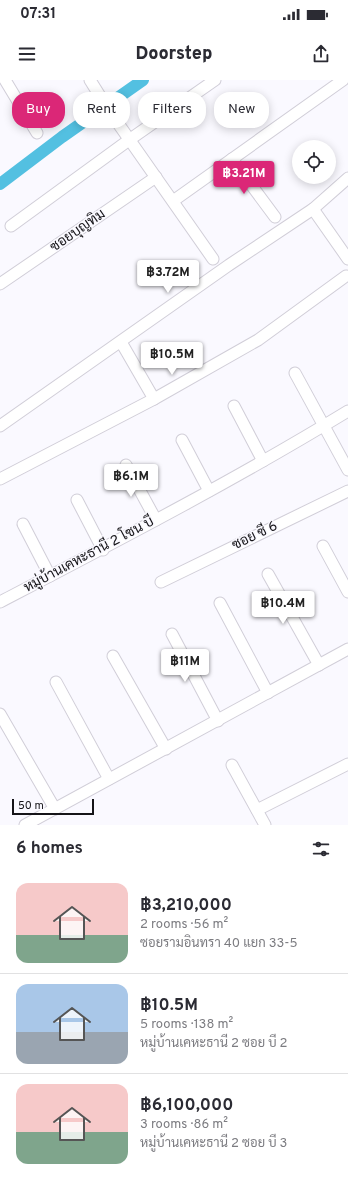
<!DOCTYPE html>
<html lang="en">
<head>
<meta charset="utf-8">
<style>
	:root { --surface:#fff; --page:#f2f2f3; --text:#2b2b33; --muted:#7c7c81; --line:#e1e1e2; --accent:#db2777 }
	body { margin:0; font-family:Overpass,Sarabun,sans-serif; background:var(--page); color:var(--text); height:100vh; display:flex; flex-direction:column; font-size:15px; white-space:nowrap }
	* { box-sizing:border-box; margin:0 }
	p { font-size:13px; color:var(--muted) }
	.icon { flex:none; width:22px; height:22px; fill:none; stroke:currentColor; stroke-width:2; stroke-linecap:round; stroke-linejoin:round }
	.map { position:relative; height:745px; overflow:hidden }
	.drawer { display:flex; flex-direction:column; background:var(--surface); flex:1 }
	.drawer>* { flex:none }
	.top-card { position:absolute; left:12px; top:12px; width:324px; height:36px; display:flex; gap:8px }
	.buttons { position:absolute; left:292px; top:60px; display:grid; gap:8px }
	.buttons a { display:grid; place-items:center; width:44px; height:44px; border-radius:50%; background:var(--surface); box-shadow:0 2px 10px #0003; font-size:20px }
	.scale { position:absolute; left:12px; bottom:10px; width:82px; box-sizing:border-box; padding-left:4px; border:2px solid #151418; border-top:0; font-size:11px; line-height:14px; white-space:nowrap; color:#151418; -webkit-text-stroke:3px #faf9ff; paint-order:stroke }
	.price { position:absolute; translate:-50% -34px; padding:0 9px; border-radius:4px; background:#fff; color:#222; font-size:13px; line-height:26px; filter:drop-shadow(0 1px 2px #0008) }
	.price::after { content:''; position:absolute; left:50%; top:24px; width:12px; height:9px; margin-left:-6px; background:inherit; clip-path:polygon(0 0,100% 0,50% 100%) }
	.price.current { background:var(--accent); color:#fff }
	ul { padding:0; list-style:none }
	li { display:flex; align-items:center; gap:12px; height:100px; padding:0 16px }
	li+li { border-top:1px solid var(--line) }
	li span { display:grid; place-items:center; flex:none; width:112px; height:80px; border-radius:12px; color:#555 }
	li>.icon { margin-inline-start:auto }
	span .icon { width:48px; height:48px; fill:#fffc; stroke-width:1 }
	li b { font-size:17px }
	h2 { display:flex; justify-content:space-between; align-items:center; height:48px; padding:0 16px; font-size:17px }
	.tag { padding:0 14px; border-radius:16px; background:var(--surface); box-shadow:0 2px 10px #0003; font-size:14px; line-height:36px }
	.tag.current { background:var(--accent); color:#fff }
	.status { display:flex; justify-content:space-between; align-items:center; height:28px; padding:0 20px; background:var(--surface); direction:ltr }
	.status svg { height:11px; fill:currentColor }
	header { display:flex; justify-content:space-between; align-items:center; height:52px; padding:0 16px; background:var(--surface); font-size:18px; font-weight:800 }
	.map>svg:first-child { display:block }
	.lines { fill:none; stroke-linecap:round; stroke-linejoin:round }
	.canal { stroke:#53c0e1; stroke-width:12 }
	.street-casing { stroke:#d1ced8; stroke-width:13 }
	.street { stroke:#fff; stroke-width:11 }
	.labels { text-anchor:middle; dominant-baseline:central; stroke-width:3; stroke-linejoin:round; paint-order:stroke }
	.street-label { font-size:14px; fill:#151418; stroke:#faf9ff }
</style>
</head>
<body>
<div class="status"><b>07:31</b><svg viewBox="0 0 49 12"><path d="M0 12V9h3v3zM5 12V6h3v6zM10 12V3h3v9zM15 12V0h3v12zM26 1h20v11H26zM47 4h2v5h-2z"/></svg></div>
<header><svg class="icon" aria-label="menu" viewBox="0 0 24 24"><path d="M4 6h16M4 12h16M4 18h16"/></svg>Doorstep<svg class="icon" aria-label="share" viewBox="0 0 24 24"><path d="M12 15V3M7 8l5-5 5 5M5 13v7h14v-7"/></svg></header>
<div class="map">
<svg width="348" height="745" viewBox="0 0 348 745">
	<rect width="100%" height="100%" fill="#faf9ff"/>
	<g class="lines">
		<!-- canal -->
		<path class="canal" d="M 0,104 L 62,57 L 143,0"/>
		<defs>
			<g id="street">
				<path d="M 5,0 L 37,53"/>
				<path d="M 90,0 L 108,29 L 213,179"/>
				<path d="M 232,79 L 275,137"/>
				<path d="M 173,121 L 343,0"/>
				<path d="M 313,129 L 348,179"/>
				<path d="M 11,146 L 129,60 L 215,0"/>
				<path d="M 0,204 L 156,97"/>
				<path d="M 121,262 L 154,319"/>
				<path d="M 295,293 L 348,390"/>
				<path d="M 234,326 L 263,381"/>
				<path d="M 0,346 L 229,185 L 313,129 L 348,98"/>
				<path d="M 182,360 L 209,411"/>
				<path d="M 126,385 L 156,440"/>
				<path d="M 0,399 L 154,319 L 258,260 L 346,196"/>
				<path d="M 77,420 L 103,470"/>
				<path d="M 23,444 L 50,496"/>
				<path d="M 323,466 L 348,512"/>
				<path d="M 268,494 L 319,585"/>
				<path d="M 161,502 L 348,411"/>
				<path d="M 0,522 C 117,461 235,400 348,331"/>
				<path d="M 220,523 L 268,613"/>
				<path d="M 172,554 L 218,641"/>
				<path d="M 113,576 L 166,669"/>
				<path d="M 56,602 L 109,699"/>
				<path d="M 0,634 L 55,729"/>
				<path d="M 232,685 L 265,745"/>
				<path d="M 257,730 L 348,684"/>
				<path d="M 25,745 L 348,569"/>
			</g>
		</defs>
		<!-- street casing -->
		<use href="#street" class="street-casing"/>
		<!-- street -->
		<use href="#street" class="street"/>
	</g>
	<g class="labels">
		<!-- street labels -->
		<g class="street-label">
			<text transform="translate(78 151) rotate(-35)">ซอยบุญทิม</text>
			<text transform="translate(255 456) rotate(-26)">ซอย ซี 6</text>
			<text transform="translate(89 475) rotate(-28)">หมู่บ้านเคหะธานี 2 โซน บี</text>
		</g>
	</g>
</svg>
<div class="buttons">
<a><svg class="icon" aria-label="locate" viewBox="0 0 24 24"><circle cx="12" cy="12" r="6"/><path d="M12 2v4M12 18v4M2 12h4M18 12h4"/></svg></a>
</div>
<div class="scale">50 m</div>
<b class="price current" style="left:244px;top:115px">฿3.21M</b>
<b class="price" style="left:168px;top:214px">฿3.72M</b>
<b class="price" style="left:172px;top:296px">฿10.5M</b>
<b class="price" style="left:131px;top:418px">฿6.1M</b>
<b class="price" style="left:283px;top:545px">฿10.4M</b>
<b class="price" style="left:185px;top:603px">฿11M</b>
<div class="top-card">
<a class="tag current">Buy</a>
<a class="tag">Rent</a>
<a class="tag">Filters</a>
<a class="tag">New</a>
</div>
</div>
<section class="drawer">
<h2>6 homes<svg class="icon" aria-label="filters" viewBox="0 0 24 24"><path d="M4 7h16M4 17h16"/><circle cx="9" cy="7" r="2"/><circle cx="15" cy="17" r="2"/></svg></h2>
<ul>
<li><span style="background:linear-gradient(#f6c9c9 65%,#7fa58c 0)"><svg class="icon" aria-label="home" viewBox="0 0 24 24"><path d="M3 11l9-7 9 7M6 9v11h12V9"/></svg></span><div><b>฿3,210,000</b><p>2 rooms · 56 m²</p><p>ซอยรามอินทรา 40 แยก 33-5</p></div></li>
<li><span style="background:linear-gradient(#a9c7e8 60%,#9aa5b1 0)"><svg class="icon" aria-label="home" viewBox="0 0 24 24"><path d="M3 11l9-7 9 7M6 9v11h12V9"/></svg></span><div><b>฿10.5M</b><p>5 rooms · 138 m²</p><p>หมู่บ้านเคหะธานี 2 ซอย บี 2</p></div></li>
<li><span style="background:linear-gradient(#f6c9c9 60%,#7fa58c 0)"><svg class="icon" aria-label="home" viewBox="0 0 24 24"><path d="M3 11l9-7 9 7M6 9v11h12V9"/></svg></span><div><b>฿6,100,000</b><p>3 rooms · 86 m²</p><p>หมู่บ้านเคหะธานี 2 ซอย บี 3</p></div></li>
</ul>
</section>
</body>
</html>
